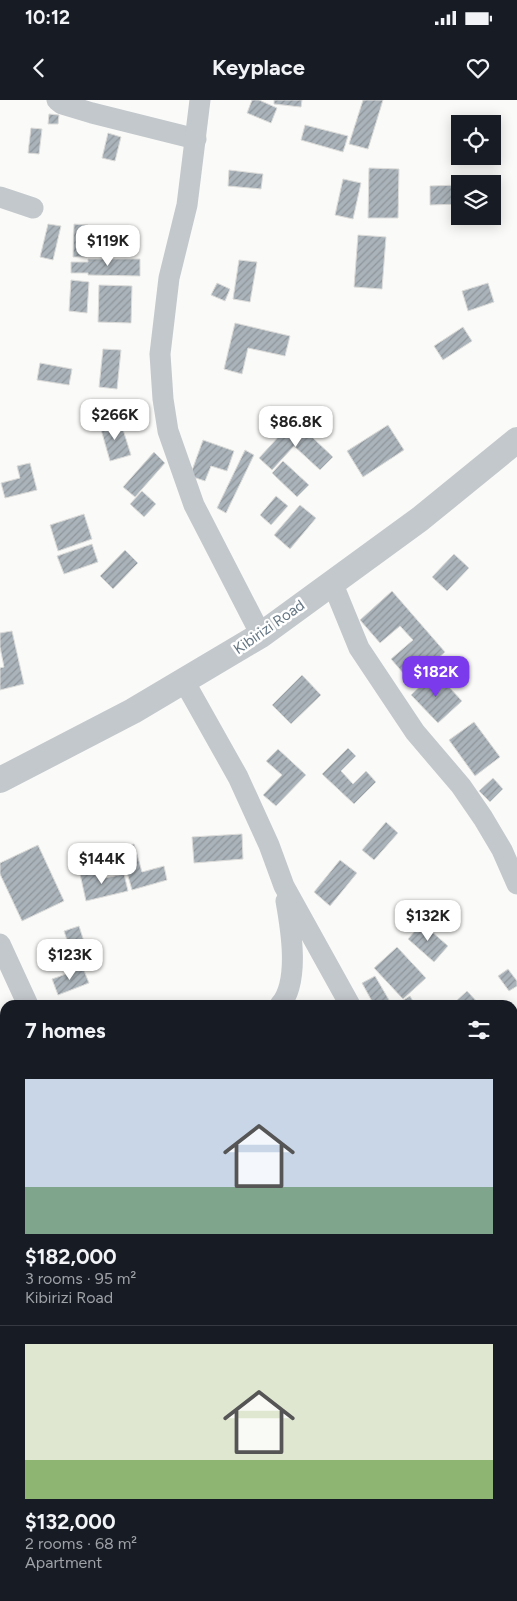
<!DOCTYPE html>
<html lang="en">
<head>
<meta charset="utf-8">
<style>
	:root { --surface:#171b24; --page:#242831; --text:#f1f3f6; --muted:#9ea1a6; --line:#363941; --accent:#7c3aed }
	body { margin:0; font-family:Figtree,sans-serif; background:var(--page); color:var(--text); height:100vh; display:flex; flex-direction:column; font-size:19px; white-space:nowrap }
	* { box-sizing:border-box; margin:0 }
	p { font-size:16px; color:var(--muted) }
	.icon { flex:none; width:28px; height:28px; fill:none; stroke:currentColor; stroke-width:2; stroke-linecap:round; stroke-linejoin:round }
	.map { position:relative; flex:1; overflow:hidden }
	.details { position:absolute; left:0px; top:900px; width:518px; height:601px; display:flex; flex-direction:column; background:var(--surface); border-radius:15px 15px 0 0; box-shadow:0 2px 12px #0003 }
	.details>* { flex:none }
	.buttons { position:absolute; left:451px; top:15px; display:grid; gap:10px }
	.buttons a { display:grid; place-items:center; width:50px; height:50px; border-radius:0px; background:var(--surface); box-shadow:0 2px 12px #0003; font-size:25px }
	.price { position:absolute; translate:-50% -42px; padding:0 11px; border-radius:10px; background:#fff; color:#222; font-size:16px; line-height:32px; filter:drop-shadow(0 1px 2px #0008) }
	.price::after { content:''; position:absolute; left:50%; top:30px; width:15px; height:11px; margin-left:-8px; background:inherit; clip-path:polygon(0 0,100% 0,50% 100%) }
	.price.active { background:var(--accent); color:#fff }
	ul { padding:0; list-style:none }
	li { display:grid; align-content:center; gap:10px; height:265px; padding:0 25px }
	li+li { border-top:1px solid var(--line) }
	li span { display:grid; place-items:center; height:155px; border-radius:0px; color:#555 }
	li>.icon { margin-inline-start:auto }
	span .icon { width:90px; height:90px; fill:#fffc; stroke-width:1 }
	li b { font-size:21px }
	h2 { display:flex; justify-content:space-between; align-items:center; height:60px; padding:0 25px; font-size:21px }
	.status { display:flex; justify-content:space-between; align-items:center; height:35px; padding:0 25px; background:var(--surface); direction:ltr }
	.status svg { height:14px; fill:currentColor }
	header { display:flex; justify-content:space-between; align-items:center; height:65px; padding:0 25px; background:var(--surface); font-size:22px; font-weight:700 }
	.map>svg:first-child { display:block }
	.building { fill:url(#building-hatch); stroke:#dcdcda }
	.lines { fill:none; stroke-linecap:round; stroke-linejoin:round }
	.path { stroke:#bbbfc2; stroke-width:3; stroke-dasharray:2.5 2.5; stroke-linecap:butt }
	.service { stroke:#c3c8cc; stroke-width:10 }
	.minor { stroke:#c3c8cc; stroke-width:21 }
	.tertiary { stroke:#c3c8cc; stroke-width:26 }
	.labels { text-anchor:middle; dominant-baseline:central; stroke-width:5; stroke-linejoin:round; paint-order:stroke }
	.street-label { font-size:15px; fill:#657683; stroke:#fff }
</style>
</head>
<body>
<div class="status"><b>10:12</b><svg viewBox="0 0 49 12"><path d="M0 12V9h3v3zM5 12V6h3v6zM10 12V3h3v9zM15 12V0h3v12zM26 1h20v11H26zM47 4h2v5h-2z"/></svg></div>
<header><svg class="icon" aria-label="back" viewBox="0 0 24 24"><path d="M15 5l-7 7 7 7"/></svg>Keyplace<svg class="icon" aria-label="heart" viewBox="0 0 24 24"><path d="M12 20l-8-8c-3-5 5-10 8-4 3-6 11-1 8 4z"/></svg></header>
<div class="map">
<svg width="517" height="1501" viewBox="0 0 517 1501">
	<defs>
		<pattern id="building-hatch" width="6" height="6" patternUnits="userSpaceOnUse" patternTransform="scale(1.25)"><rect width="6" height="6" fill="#aab3b9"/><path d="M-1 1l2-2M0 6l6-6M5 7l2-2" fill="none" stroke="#8e969c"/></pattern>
	</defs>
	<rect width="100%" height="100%" fill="#fafaf8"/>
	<!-- building -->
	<g class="building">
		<path d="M 252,0 L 259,0 L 277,8 L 271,23 L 247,13 Z"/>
		<path d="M 274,0 L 302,0 L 301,7 L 274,4 Z"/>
		<path d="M 363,0 L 383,0 L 368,49 L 349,44 Z"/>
		<path d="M 49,14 L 59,15 L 58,24 L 48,24 Z"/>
		<path d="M 305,25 L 348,36 L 343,52 L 301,40 Z"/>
		<path d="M 31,28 L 42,29 L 39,54 L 28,53 Z"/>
		<path d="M 108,33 L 121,37 L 115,61 L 102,58 Z"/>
		<path d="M 369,68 L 399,69 L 398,118 L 368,118 Z"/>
		<path d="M 229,70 L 263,74 L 261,89 L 228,86 Z"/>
		<path d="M 343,79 L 361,83 L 353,119 L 335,115 Z"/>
		<path d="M 460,85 L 460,104 L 430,105 L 430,86 Z"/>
		<path d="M 48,124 L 61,126 L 53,160 L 40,157 Z"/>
		<path d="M 74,124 L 88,125 L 87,157 L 73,157 Z"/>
		<path d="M 358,135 L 386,137 L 382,189 L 354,187 Z"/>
		<path d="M 88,159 L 140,159 L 140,176 L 88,175 L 88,173 L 71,173 L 71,162 L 88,162 Z"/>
		<path d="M 239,160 L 257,162 L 250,202 L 233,199 Z"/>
		<path d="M 71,180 L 89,182 L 87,213 L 69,211 Z"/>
		<path d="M 217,183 L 230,189 L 225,201 L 211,195 Z"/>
		<path d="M 488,183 L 494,202 L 468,211 L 462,191 Z"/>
		<path d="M 99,185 L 132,186 L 131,223 L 98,222 Z"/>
		<path d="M 235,223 L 290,236 L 285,256 L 248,248 L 242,274 L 224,269 Z"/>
		<path d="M 463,227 L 472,241 L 443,260 L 434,246 Z"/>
		<path d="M 103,249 L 121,250 L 117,289 L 99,287 Z"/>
		<path d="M 40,263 L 72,269 L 69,285 L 37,280 Z"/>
		<path d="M 120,320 L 131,355 L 110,361 L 100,326 Z"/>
		<path d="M 294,320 L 333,357 L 320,370 L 294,346 L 272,370 L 259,358 Z"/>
		<path d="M 388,325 L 404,350 L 363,377 L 347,351 Z"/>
		<path d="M 203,340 L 234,351 L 227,371 L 211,366 L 205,381 L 190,376 Z"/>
		<path d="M 245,350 L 254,355 L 226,413 L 217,408 Z"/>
		<path d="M 154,352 L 165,363 L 135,397 L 123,387 Z"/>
		<path d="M 283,361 L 309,385 L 297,397 L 272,373 Z"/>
		<path d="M 30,363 L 37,390 L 5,398 L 1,383 L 20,378 L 17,366 Z"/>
		<path d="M 142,391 L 156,404 L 144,417 L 130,404 Z"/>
		<path d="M 276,396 L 288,406 L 271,425 L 260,415 Z"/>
		<path d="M 300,405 L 316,418 L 290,449 L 274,435 Z"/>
		<path d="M 84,414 L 92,439 L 58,451 L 50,425 Z"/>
		<path d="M 92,444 L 98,462 L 64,474 L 57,456 Z"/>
		<path d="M 125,450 L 138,463 L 113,489 L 100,476 Z"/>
		<path d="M 454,454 L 469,468 L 447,491 L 432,477 Z"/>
		<path d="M 392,491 L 445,552 L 411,582 L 391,559 L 413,540 L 400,526 L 380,543 L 360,520 Z"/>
		<path d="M 12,531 L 24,584 L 0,590 L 0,568 L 4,567 L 0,547 L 0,533 Z"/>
		<path d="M 435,572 L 462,601 L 438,623 L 411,595 Z"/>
		<path d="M 302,575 L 321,595 L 291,624 L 272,605 Z"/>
		<path d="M 474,622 L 500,657 L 475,676 L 449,640 Z"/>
		<path d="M 348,648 L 356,656 L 341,671 L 353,684 L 366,671 L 376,682 L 354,704 L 322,674 Z"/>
		<path d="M 278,649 L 306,675 L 276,706 L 263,695 L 282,675 L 266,661 Z"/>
		<path d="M 493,678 L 503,689 L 490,702 L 479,691 Z"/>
		<path d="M 386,722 L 398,733 L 374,760 L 362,750 Z"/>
		<path d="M 242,734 L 243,759 L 194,763 L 192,737 Z"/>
		<path d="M 134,744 L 142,772 L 164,766 L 167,780 L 132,790 L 120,748 Z"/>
		<path d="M 38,745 L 64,801 L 22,821 L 0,774 L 0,763 Z"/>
		<path d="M 340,760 L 357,773 L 330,806 L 314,792 Z"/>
		<path d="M 98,770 L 100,779 L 124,774 L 128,791 L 86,801 L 80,774 Z"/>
		<path d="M 422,823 L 448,846 L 434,862 L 408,839 Z"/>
		<path d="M 79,826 L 91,863 L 76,868 L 64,831 Z"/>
		<path d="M 397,847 L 426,878 L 403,899 L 374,868 Z"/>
		<path d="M 83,868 L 89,883 L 58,895 L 52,879 Z"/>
		<path d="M 508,869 L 517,881 L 517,886 L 509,891 L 498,876 Z"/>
		<path d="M 375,876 L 392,905 L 374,905 L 362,883 Z"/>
		<path d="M 467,891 L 480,905 L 452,905 Z"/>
		<path d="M 410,896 L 415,905 L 396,905 Z"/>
		<path d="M 512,934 L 517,941 L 517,956 L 512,959 Z"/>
		<path d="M 517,1033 L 517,1089 L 512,1085 L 512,1037 Z"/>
		<path d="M 512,1289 L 517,1290 L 517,1306 L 515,1314 L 512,1313 Z"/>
		<path d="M 431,1496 L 436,1496 L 438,1501 L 421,1501 Z"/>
	</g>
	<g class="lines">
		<!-- path -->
		<g class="path">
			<path d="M 0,1235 L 5,1228"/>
			<path d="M 0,1460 L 5,1467"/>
			<path d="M 23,1496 L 27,1501"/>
		</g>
		<!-- service -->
		<g class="service">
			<path d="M 0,962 L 0,975"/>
			<path d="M 0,1181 L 5,1179"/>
		</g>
		<!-- minor -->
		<g class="minor">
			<path d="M 57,0 L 62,4 L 92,13 L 196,39"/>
			<path d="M 200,0 L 187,105 L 169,178 L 160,254 L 163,299 L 168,331 L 194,405 L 261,535"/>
			<path d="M 0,97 L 33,108"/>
			<path d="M 332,482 L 359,548 L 415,632 L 461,686 L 483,718 L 502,750 L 517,784"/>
			<path d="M 184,581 L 238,677 L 269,745 L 284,786 L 350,905"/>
			<path d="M 0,844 L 28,905"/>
			<path d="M 280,905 C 300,882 291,829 286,801"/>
			<path d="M 512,1120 L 517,1126"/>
			<path d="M 512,1383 L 517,1382"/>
			<path d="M 512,1469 L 517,1474"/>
			<path d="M 190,1496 L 193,1501"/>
			<path d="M 155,1501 L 159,1496"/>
			<path d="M 208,1501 L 219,1496"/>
		</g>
		<!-- tertiary -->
		<path class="tertiary" d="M 0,680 L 133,611 L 261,535 L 420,419 L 517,340"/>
	</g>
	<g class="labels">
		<!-- street labels -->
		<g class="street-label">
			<text transform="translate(269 527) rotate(-35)">Kibirizi Road</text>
		</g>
	</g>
</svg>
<div class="buttons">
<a><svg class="icon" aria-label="locate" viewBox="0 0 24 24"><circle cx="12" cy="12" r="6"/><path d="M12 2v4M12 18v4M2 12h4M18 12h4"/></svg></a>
<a><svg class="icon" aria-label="layers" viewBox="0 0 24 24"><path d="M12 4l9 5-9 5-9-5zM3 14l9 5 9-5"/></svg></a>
</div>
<b class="price" style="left:108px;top:167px">$119K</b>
<b class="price" style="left:115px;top:341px">$266K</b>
<b class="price" style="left:296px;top:348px">$86.8K</b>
<b class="price active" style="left:436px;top:598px">$182K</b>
<b class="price" style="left:102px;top:785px">$144K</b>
<b class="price" style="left:428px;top:842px">$132K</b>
<b class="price" style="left:70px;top:881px">$123K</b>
<section class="details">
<h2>7 homes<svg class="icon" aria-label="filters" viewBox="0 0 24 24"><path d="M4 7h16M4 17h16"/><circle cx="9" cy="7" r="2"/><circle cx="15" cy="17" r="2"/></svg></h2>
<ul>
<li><span style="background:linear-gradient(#c9d6e8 70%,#7fa58c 0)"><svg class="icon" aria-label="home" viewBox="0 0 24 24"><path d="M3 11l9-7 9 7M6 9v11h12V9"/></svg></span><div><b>$182,000</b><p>3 rooms · 95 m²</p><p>Kibirizi Road</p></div></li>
<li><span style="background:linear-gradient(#dfe7d0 75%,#8fb573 0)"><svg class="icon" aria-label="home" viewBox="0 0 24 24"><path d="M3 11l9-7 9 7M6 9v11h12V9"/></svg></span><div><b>$132,000</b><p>2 rooms · 68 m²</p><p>Apartment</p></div></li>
</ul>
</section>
</div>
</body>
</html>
